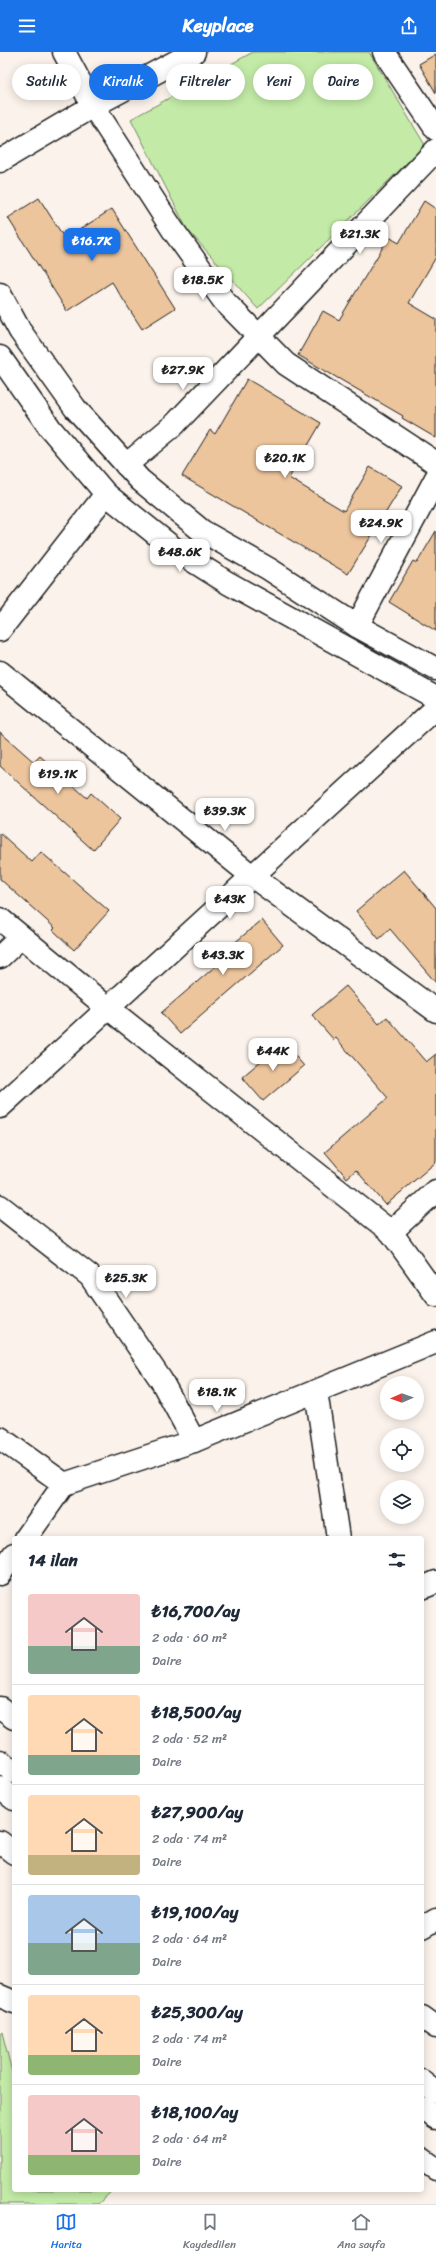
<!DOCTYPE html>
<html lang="tr">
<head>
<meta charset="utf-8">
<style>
	:root { --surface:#fff; --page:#f2f2f3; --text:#1f2937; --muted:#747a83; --line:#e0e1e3; --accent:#1a73e8 }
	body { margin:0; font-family:Sriracha,sans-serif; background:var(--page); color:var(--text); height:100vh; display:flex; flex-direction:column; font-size:15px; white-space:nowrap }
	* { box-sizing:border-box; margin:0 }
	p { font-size:13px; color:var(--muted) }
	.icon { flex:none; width:22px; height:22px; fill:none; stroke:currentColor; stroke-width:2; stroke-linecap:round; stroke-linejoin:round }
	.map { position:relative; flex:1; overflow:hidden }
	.sheet { position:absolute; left:12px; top:1484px; width:412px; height:656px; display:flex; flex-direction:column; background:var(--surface); border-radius:4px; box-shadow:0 2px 10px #0003 }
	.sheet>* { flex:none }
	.guide { position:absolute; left:12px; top:12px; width:412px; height:36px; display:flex; gap:8px }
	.needle { width:26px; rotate:268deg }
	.fabs { position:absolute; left:380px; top:1324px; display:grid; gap:8px }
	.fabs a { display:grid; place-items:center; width:44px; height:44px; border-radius:50%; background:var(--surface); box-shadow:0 2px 10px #0003; font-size:20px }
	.price { position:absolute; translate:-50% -34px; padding:0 9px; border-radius:8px; background:#fff; color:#222; font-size:13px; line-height:26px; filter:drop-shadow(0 1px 2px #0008) }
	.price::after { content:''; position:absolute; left:50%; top:24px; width:12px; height:9px; margin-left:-6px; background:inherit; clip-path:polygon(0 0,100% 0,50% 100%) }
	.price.active { background:var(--accent); color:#fff }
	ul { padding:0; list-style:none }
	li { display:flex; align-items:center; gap:12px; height:100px; padding:0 16px }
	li+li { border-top:1px solid var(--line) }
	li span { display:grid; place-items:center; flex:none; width:112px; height:80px; border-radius:4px; color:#555 }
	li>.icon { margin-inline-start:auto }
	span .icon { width:48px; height:48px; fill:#fffc; stroke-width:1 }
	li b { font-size:17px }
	h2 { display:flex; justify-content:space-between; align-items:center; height:48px; padding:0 16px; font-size:17px }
	.pill { padding:0 14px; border-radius:18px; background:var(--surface); box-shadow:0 2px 10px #0003; font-size:14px; line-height:36px }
	.pill.active { background:var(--accent); color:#fff }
	header { display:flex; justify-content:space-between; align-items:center; height:52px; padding:0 16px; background:var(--accent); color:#fff; font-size:18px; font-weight:700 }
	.dock { display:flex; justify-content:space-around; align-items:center; height:56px; border-top:1px solid var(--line); background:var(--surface); font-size:11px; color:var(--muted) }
	.dock a { display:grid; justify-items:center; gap:2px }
	.dock .active { color:var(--accent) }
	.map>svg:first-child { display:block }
	.green { fill:#c3eba7; stroke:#708462 }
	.building { fill:#edc59d; stroke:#1c1c1c }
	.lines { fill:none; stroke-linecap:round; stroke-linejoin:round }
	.minor-casing { stroke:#1c1c1c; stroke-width:25 }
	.minor { stroke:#fff; stroke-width:22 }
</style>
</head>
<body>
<header><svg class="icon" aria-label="menu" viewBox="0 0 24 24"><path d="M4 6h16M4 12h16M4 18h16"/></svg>Keyplace<svg class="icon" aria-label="share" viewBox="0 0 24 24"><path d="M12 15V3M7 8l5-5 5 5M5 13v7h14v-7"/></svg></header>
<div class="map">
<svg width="436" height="2152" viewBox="0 0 436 2152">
	<rect width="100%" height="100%" fill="#fbf3eb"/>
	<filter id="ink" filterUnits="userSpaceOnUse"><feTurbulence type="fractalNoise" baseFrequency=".025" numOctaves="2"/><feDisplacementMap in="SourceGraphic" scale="8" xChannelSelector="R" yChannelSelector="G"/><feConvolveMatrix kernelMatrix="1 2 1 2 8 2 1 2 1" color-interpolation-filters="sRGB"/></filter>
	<g filter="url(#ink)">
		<!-- green -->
		<g class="green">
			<path d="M 253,0 L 369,0 L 425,93 L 258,257 L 187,177 L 131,67 Z"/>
			<path d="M 2,1980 L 14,2028 L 14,2138 L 113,2138 L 98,2152 L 0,2152 L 0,1982 Z"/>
		</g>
		<!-- building -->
		<g class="building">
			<path d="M 436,2 L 436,41 L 419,12 Z"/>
			<path d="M 39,146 L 65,187 L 112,157 L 175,256 L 142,277 L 112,230 L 67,259 L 8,166 Z"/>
			<path d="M 424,149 L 436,157 L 436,205 L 409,251 L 436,267 L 436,386 L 402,366 L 403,364 L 298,303 L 323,259 L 339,268 L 389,185 L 399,191 Z"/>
			<path d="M 247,327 L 321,371 L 289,426 L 344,459 L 370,415 L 402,434 L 348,522 L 182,424 L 210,378 L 215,382 Z"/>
			<path d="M 436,479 L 436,579 L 389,550 L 413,509 L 417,511 Z"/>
			<path d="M 0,680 L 34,710 L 40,704 L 87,746 L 91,741 L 120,767 L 93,798 L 0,714 Z"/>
			<path d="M 0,781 L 32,810 L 41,800 L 109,859 L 74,898 L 53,878 L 55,876 L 0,827 Z"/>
			<path d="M 404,818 L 436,856 L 436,931 L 390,877 L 379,887 L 356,859 Z"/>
			<path d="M 262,868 L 283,893 L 180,982 L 161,961 L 225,906 L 221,902 Z"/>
			<path d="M 346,934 L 379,972 L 387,965 L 426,1010 L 436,1002 L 436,1110 L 386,1153 L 356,1118 L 347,1126 L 325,1100 L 388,1046 L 336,986 L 334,988 L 312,963 Z"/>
			<path d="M 283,990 L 304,1014 L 263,1049 L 242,1025 Z"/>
		</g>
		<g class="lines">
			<defs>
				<g id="minor">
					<path d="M 64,0 L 93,54 L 173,178 L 224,249 L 286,312 L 436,411"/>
					<path d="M 384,0 L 436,77"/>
					<path d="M 0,109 L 93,54 L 194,0"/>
					<path d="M 0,242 L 20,279 L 75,356 L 140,428 L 202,479 L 269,517 L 357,574 L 436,617"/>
					<path d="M 0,305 L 50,376 L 106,442 L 177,499 L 228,531 L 436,646"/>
					<path d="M 126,413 L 175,372 L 436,98"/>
					<path d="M 357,574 L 436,426"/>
					<path d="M 0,578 L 106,442"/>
					<path d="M 0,620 L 252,824 L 436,959"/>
					<path d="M 0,867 L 108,956 L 391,1180 L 436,1243"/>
					<path d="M 0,905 L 21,885"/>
					<path d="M 0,1055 L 436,656"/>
					<path d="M 0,1154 L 90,1224 L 161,1328 L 194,1389"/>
					<path d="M 391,1180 L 436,1139"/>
					<path d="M 316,1339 L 338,1486"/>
					<path d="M 0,1386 L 64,1432 L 194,1389 L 436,1290"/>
					<path d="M 26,1486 L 64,1432"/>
					<path d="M 0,1522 L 14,1502"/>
					<path d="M 422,1536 L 436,1530"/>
					<path d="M 0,1656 L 14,1666"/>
					<path d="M 0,1709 L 14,1720"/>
					<path d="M 0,1736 L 14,1747"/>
					<path d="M 0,1790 L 14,1801"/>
					<path d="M 422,1875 L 436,1867"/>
					<path d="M 0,1944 L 14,1950"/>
					<path d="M 422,1965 L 436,1975"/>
					<path d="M 422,2029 L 436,2040"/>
					<path d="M 422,2056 L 436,2066"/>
					<path d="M 422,2107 L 436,2117"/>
				</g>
			</defs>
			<!-- minor casing -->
			<use href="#minor" class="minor-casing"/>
			<!-- minor -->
			<use href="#minor" class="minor"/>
		</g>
	</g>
</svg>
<div class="fabs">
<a><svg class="needle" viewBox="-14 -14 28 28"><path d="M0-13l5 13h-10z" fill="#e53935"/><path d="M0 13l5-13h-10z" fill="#747a83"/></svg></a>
<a><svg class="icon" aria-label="locate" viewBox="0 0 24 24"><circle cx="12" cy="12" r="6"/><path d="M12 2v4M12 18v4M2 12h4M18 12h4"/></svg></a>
<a><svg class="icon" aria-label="layers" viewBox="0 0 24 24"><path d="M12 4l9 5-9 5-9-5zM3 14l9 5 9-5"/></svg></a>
</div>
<b class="price" style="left:360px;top:203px">₺21.3K</b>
<b class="price active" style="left:92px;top:210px">₺16.7K</b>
<b class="price" style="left:203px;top:249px">₺18.5K</b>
<b class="price" style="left:183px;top:339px">₺27.9K</b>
<b class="price" style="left:285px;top:427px">₺20.1K</b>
<b class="price" style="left:381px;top:492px">₺24.9K</b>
<b class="price" style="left:180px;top:521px">₺48.6K</b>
<b class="price" style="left:58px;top:743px">₺19.1K</b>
<b class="price" style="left:225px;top:780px">₺39.3K</b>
<b class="price" style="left:230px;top:868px">₺43K</b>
<b class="price" style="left:223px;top:924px">₺43.3K</b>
<b class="price" style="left:273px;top:1020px">₺44K</b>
<b class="price" style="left:126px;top:1247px">₺25.3K</b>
<b class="price" style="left:217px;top:1361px">₺18.1K</b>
<div class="guide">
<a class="pill">Satılık</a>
<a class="pill active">Kiralık</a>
<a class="pill">Filtreler</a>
<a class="pill">Yeni</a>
<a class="pill">Daire</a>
</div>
<section class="sheet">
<h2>14 ilan<svg class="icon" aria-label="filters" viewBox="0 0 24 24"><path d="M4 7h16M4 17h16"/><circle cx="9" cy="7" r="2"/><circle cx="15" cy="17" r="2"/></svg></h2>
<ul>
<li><span style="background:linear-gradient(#f6c9c9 65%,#7fa58c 0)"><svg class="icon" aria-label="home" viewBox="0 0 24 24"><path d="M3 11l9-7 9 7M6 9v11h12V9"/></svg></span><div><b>₺16,700/ay</b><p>2 oda · 60 m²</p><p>Daire</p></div></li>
<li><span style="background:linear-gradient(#ffd9b3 75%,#7fa58c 0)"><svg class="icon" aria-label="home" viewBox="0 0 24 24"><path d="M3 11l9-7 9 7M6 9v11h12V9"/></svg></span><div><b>₺18,500/ay</b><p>2 oda · 52 m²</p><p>Daire</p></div></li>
<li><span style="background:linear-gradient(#ffd9b3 75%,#c2b280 0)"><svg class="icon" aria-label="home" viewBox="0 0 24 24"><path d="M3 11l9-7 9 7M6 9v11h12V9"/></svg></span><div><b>₺27,900/ay</b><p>2 oda · 74 m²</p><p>Daire</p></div></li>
<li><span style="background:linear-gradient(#a9c7e8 60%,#7fa58c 0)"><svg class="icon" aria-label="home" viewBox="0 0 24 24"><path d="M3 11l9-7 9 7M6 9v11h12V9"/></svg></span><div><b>₺19,100/ay</b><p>2 oda · 64 m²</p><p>Daire</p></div></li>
<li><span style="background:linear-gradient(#ffd9b3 75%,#8fb573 0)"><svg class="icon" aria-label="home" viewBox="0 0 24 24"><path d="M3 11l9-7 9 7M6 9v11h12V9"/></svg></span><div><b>₺25,300/ay</b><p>2 oda · 74 m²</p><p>Daire</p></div></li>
<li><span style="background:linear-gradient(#f6c9c9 75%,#8fb573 0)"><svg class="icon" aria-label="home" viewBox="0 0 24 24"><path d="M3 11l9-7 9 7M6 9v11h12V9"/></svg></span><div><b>₺18,100/ay</b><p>2 oda · 64 m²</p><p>Daire</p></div></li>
</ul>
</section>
</div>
<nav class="dock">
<a class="active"><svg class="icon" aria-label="map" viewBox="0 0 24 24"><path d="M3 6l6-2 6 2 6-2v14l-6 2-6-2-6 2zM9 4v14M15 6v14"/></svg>Harita</a>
<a><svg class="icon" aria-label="saved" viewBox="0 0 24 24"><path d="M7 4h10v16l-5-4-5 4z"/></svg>Kaydedilen</a>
<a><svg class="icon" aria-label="home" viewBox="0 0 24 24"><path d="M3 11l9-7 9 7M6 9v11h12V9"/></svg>Ana sayfa</a>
</nav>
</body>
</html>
